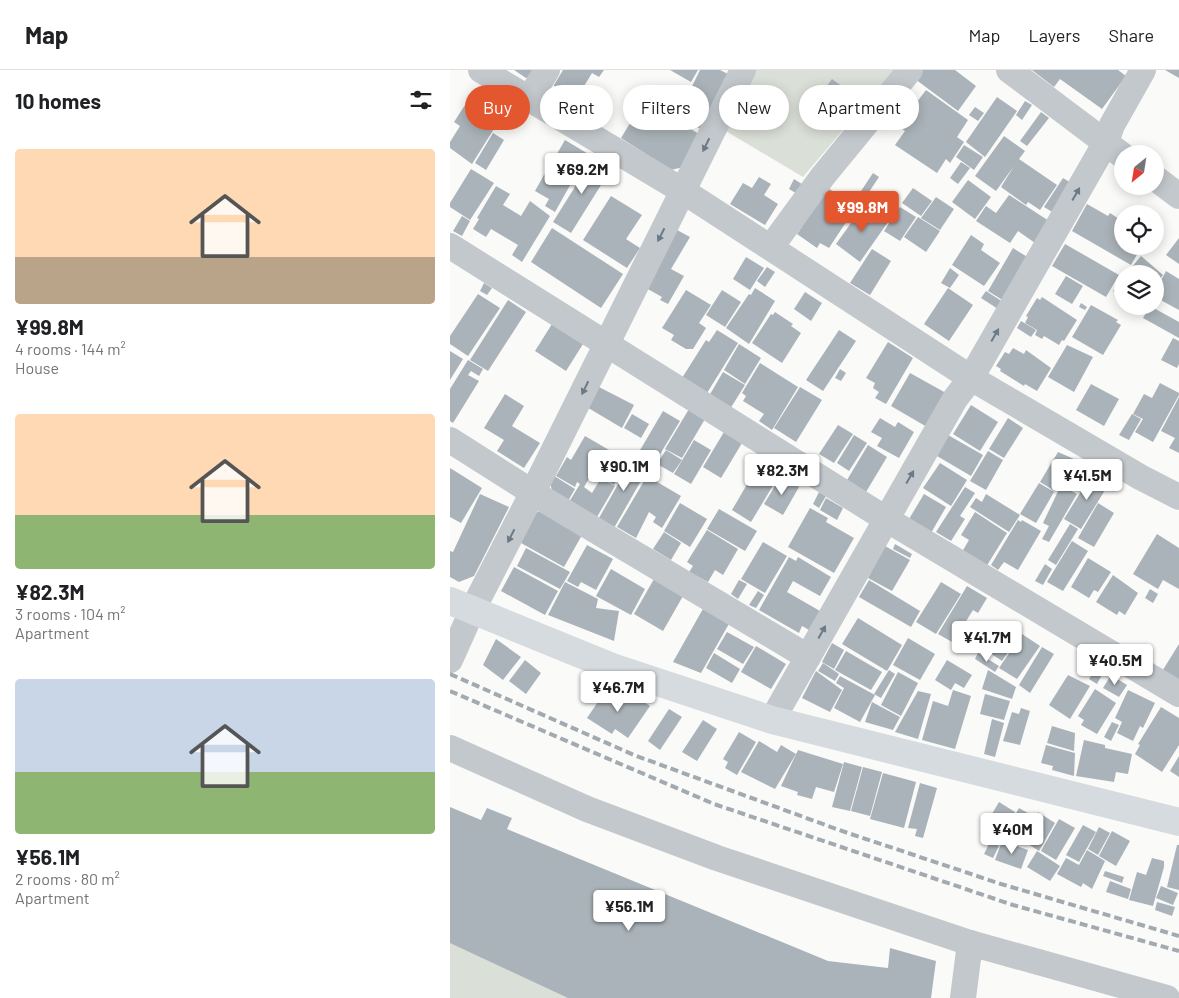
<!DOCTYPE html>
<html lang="en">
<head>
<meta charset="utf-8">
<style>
	:root { --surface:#fff; --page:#f2f2f2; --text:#202124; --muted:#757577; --line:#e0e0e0; --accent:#e4572e }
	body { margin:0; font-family:Barlow,sans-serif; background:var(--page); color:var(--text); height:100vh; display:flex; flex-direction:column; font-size:19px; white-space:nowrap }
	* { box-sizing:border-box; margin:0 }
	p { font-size:16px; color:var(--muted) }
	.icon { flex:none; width:28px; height:28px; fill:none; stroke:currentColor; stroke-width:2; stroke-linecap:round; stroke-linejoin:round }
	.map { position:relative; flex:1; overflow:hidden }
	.details { display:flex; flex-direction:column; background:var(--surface); width:450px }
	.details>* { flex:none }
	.top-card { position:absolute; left:15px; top:15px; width:475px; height:45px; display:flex; gap:10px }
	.needle { width:32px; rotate:210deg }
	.controls { position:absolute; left:664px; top:75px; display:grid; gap:10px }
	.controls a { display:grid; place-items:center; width:50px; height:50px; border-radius:50%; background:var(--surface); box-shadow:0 2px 12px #0003; font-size:25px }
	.price { position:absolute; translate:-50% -42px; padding:0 11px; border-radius:5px; background:#fff; color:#222; font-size:16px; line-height:32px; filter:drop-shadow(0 1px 2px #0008) }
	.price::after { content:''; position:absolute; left:50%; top:30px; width:15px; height:11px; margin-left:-8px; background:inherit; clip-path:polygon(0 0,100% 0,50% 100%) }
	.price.current { background:var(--accent); color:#fff }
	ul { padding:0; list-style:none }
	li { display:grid; align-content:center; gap:10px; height:265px; padding:0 15px }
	li span { display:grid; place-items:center; height:155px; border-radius:5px; color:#555 }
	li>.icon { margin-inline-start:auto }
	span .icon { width:90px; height:90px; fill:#fffc; stroke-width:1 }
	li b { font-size:21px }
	h2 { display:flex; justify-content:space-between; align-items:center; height:60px; padding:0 15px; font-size:21px }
	.pill { padding:0 18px; border-radius:22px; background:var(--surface); box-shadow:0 2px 12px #0003; font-size:18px; line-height:45px }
	.pill.current { background:var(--accent); color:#fff }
	header { display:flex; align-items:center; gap:30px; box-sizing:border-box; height:70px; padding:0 25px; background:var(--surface); border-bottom:1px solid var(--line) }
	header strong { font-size:24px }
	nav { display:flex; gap:28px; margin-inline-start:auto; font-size:18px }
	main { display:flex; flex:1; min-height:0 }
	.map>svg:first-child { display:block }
	.green { fill:#dadfd7 }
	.building { fill:#aab3b9 }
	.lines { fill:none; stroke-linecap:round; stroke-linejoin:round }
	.street { stroke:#c3c8cc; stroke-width:26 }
	.secondary { stroke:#d6dbdf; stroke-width:28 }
	.rail { stroke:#a2aab0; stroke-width:4; stroke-dasharray:8 4; stroke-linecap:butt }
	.oneway { fill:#6a7a87 }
</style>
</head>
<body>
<header>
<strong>Map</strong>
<nav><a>Map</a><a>Layers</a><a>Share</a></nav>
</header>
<main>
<section class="details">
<h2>10 homes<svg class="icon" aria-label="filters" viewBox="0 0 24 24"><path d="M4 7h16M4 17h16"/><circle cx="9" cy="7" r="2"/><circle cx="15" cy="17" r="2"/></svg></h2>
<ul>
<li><span style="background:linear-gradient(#ffd9b3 70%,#b9a48a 0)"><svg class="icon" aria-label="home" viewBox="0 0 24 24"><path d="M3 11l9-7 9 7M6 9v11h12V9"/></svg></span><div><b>¥99.8M</b><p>4 rooms · 144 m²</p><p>House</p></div></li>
<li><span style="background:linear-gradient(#ffd9b3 65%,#8fb573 0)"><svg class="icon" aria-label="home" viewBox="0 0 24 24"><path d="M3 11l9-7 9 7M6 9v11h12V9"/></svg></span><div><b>¥82.3M</b><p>3 rooms · 104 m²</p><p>Apartment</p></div></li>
<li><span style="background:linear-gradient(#c9d6e8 60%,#8fb573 0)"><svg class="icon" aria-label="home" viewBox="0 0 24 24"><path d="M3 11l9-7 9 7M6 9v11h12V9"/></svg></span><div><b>¥56.1M</b><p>2 rooms · 80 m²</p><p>Apartment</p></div></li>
</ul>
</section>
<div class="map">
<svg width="729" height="928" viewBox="0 0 729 928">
	<rect width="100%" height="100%" fill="#fafaf8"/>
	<!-- green -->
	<g class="green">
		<path d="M 303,0 L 444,0 L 353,107 L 274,60 Z"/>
		<path d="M 0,868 L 136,928 L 0,928 Z"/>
	</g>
	<!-- building -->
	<g class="building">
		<path d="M 64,0 L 87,0 L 83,6 L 76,8 Z"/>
		<path d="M 113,0 L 154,0 L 149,7 L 142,3 L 122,36 L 108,28 L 104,15 Z"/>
		<path d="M 220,0 L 248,0 L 241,12 Z"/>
		<path d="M 250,0 L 270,0 L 278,4 L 251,59 L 227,47 Z"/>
		<path d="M 472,0 L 505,0 L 526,16 L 508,41 L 465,9 Z"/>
		<path d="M 582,0 L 668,0 L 676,6 L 652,39 L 610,9 L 604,17 Z"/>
		<path d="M 715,0 L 729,0 L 729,8 Z"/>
		<path d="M 382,9 L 393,17 L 387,25 L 376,17 Z"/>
		<path d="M 26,18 L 57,38 L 22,94 L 0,78 L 0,72 L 10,56 L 4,52 Z"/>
		<path d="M 476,20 L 518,50 L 507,67 L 514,72 L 500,93 L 496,89 L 487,103 L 445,75 L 455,61 L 439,49 L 453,29 L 471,42 L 464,36 Z"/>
		<path d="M 547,27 L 567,41 L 535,87 L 516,72 Z"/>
		<path d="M 194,30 L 249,64 L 233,97 L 221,100 L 171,68 Z"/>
		<path d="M 575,31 L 582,35 L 572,50 L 566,45 Z"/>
		<path d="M 525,37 L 534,43 L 528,51 L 519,45 Z"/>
		<path d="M 591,42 L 599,48 L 577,76 L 570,71 Z"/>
		<path d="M 43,63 L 54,70 L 36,100 L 25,93 Z"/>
		<path d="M 554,66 L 575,81 L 569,89 L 607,115 L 590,140 L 578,132 L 576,135 L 551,117 L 564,96 L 546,121 L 525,106 Z"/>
		<path d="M 115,70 L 140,85 L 126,109 L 101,94 Z"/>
		<path d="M 514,75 L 533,87 L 524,100 L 506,87 Z"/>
		<path d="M 143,88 L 161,99 L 121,163 L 103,152 Z"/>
		<path d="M 511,92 L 520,98 L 508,114 L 500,108 Z"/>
		<path d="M 99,96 L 123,110 L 105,142 L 95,136 L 99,129 L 85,121 Z"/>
		<path d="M 21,99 L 44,113 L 20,150 L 0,137 L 0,133 Z"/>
		<path d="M 423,103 L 429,107 L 413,131 L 407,127 Z"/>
		<path d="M 309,107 L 321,114 L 314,125 L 328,134 L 315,155 L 280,134 L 293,113 L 302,118 Z"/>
		<path d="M 613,108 L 623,114 L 604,143 L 594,137 Z"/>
		<path d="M 344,109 L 355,116 L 349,125 L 339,119 Z"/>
		<path d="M 518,110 L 541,127 L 525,149 L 502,132 Z"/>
		<path d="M 46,116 L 60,124 L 53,135 L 71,146 L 80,131 L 100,146 L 72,192 L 62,185 L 68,175 L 41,159 L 36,167 L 23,159 L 29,149 L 27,148 Z"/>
		<path d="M 378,118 L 406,137 L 379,178 L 370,173 L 367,178 L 347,164 Z"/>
		<path d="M 463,118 L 482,131 L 471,146 L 452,133 Z"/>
		<path d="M 559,125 L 599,151 L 585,173 L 568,161 L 560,173 L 526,151 L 536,136 L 546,143 Z"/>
		<path d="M 161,126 L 192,145 L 176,169 L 190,178 L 177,198 L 133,170 Z"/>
		<path d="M 486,127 L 504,139 L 490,160 L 471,148 Z"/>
		<path d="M 637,134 L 658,146 L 660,143 L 672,151 L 672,176 L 692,176 L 681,195 L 622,161 Z"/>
		<path d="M 414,135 L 438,152 L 410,192 L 386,174 Z"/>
		<path d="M 450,137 L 466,147 L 450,171 L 434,161 Z"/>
		<path d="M 12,146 L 20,151 L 12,166 L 3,161 Z"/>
		<path d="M 468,147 L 490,161 L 476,182 L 454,167 Z"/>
		<path d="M 102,158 L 173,204 L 151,238 L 81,192 Z"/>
		<path d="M 227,160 L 240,167 L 221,199 L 234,206 L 218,234 L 210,230 L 212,227 L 196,218 Z"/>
		<path d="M 521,165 L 534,174 L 531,180 L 550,193 L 534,216 L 502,195 Z"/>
		<path d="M 729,168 L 729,194 L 716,185 Z"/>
		<path d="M 615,174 L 669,205 L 656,227 L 602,196 Z"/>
		<path d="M 563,178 L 579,188 L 554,231 L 538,221 Z"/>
		<path d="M 422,179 L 441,191 L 420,225 L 400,213 Z"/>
		<path d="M 691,186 L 713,205 L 705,215 L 705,204 L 676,204 Z"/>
		<path d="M 296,187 L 314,198 L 300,220 L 283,209 Z"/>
		<path d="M 317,197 L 325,202 L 315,217 L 307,211 Z"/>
		<path d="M 500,198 L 509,205 L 500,218 L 491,213 Z"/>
		<path d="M 716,201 L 729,209 L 729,240 L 705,227 L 705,222 Z"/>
		<path d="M 616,206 L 633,216 L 622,234 L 605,224 Z"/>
		<path d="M 672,209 L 672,228 L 663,221 Z"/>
		<path d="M 34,213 L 42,218 L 37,225 L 30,221 Z"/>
		<path d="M 305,218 L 325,231 L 299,274 L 276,258 L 299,224 L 301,225 Z"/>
		<path d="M 498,218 L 523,235 L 499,271 L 474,254 Z"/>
		<path d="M 236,220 L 261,235 L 249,253 L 256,258 L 243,279 L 236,279 L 221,270 L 224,265 L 212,258 Z"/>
		<path d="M 272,220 L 291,232 L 275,257 L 256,245 Z"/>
		<path d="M 536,221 L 553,232 L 548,239 L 531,228 Z"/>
		<path d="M 355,222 L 372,233 L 361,251 L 344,239 Z"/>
		<path d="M 28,224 L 50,238 L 18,286 L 0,274 L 0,266 Z"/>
		<path d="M 592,227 L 627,250 L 614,271 L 612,270 L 609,275 L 594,266 L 592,269 L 585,265 L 587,260 L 575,253 L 578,247 L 576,246 L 587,228 L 590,230 Z"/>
		<path d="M 58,230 L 76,242 L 38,301 L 20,290 Z"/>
		<path d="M 631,233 L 637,237 L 635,240 L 629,237 Z"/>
		<path d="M 641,235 L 668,250 L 666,252 L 671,255 L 653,285 L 622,267 Z"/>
		<path d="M 674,236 L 688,236 L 682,243 Z"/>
		<path d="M 700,236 L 729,252 L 729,268 L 693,248 Z"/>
		<path d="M 325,242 L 343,254 L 341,256 L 351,263 L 332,293 L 302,273 L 321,244 L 323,245 Z"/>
		<path d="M 571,251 L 586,260 L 581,267 L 567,258 Z"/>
		<path d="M 102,254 L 133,274 L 116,301 L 85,281 Z"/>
		<path d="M 267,260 L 288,273 L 257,323 L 232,308 L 256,270 L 259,272 Z"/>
		<path d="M 389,260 L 406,271 L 373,321 L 356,310 Z"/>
		<path d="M 723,268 L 729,271 L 729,294 L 727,298 L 711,290 Z"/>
		<path d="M 438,272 L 463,288 L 436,334 L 425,328 L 429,322 L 423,318 L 425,313 L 416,308 Z"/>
		<path d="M 289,274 L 311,288 L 295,314 L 274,300 Z"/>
		<path d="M 617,275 L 643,287 L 624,322 L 598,307 Z"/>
		<path d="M 563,278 L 574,284 L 576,280 L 601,298 L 587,321 L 575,314 L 574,316 L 550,301 L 551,299 L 546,296 L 555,282 L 559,284 Z"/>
		<path d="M 0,281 L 13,289 L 0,310 Z"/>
		<path d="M 18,290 L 33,299 L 29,306 L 21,301 L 18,305 L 29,311 L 3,353 L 0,351 L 0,319 Z"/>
		<path d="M 310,293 L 348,317 L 322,360 L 309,351 L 314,344 L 293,331 L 296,326 L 292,323 Z"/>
		<path d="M 390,299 L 396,303 L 391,311 L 385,308 Z"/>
		<path d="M 273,302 L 295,315 L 280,339 L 259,326 Z"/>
		<path d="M 460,303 L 496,323 L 477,357 L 441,336 Z"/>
		<path d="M 710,313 L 729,323 L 729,325 L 703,372 L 685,362 L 693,349 L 683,344 L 694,324 L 702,328 Z"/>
		<path d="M 641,314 L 669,329 L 654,356 L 626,340 Z"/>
		<path d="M 145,315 L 184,335 L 172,358 L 135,336 Z"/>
		<path d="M 350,317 L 372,330 L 346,372 L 324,358 Z"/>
		<path d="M 55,324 L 74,336 L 62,356 L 90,373 L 74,398 L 47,381 L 54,370 L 34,358 Z"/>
		<path d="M 729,327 L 729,383 L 719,378 L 725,368 L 711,361 Z"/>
		<path d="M 521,335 L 548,352 L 530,381 L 503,364 Z"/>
		<path d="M 239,339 L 255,349 L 232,388 L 215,379 Z"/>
		<path d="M 213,341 L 230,351 L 206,391 L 189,382 Z"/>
		<path d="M 182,344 L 199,354 L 191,368 L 174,358 Z"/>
		<path d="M 682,344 L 691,349 L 679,370 L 669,365 Z"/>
		<path d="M 430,348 L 445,357 L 448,352 L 464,362 L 449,388 L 427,376 L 432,368 L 421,362 Z"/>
		<path d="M 558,348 L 573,358 L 554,388 L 539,379 Z"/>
		<path d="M 388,355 L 403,364 L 384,393 L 369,384 Z"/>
		<path d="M 274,362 L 292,373 L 271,408 L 253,397 Z"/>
		<path d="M 404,365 L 417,373 L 399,401 L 387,393 Z"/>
		<path d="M 498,365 L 533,385 L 521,406 L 487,386 Z"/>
		<path d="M 135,366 L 178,391 L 165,408 L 167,409 L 164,415 L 143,402 L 134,417 L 142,423 L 151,408 L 165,416 L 147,447 L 119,432 L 130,414 L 127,412 L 125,417 L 106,406 L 117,387 L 121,390 Z"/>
		<path d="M 244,370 L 261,380 L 241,414 L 224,404 Z"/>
		<path d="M 418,375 L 437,387 L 416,422 L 397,410 Z"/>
		<path d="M 216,380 L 232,390 L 223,403 L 207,394 Z"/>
		<path d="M 538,381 L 553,390 L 536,420 L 520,411 Z"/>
		<path d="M 608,382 L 624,389 L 605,421 L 590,412 Z"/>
		<path d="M 184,386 L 200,395 L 164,458 L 149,448 Z"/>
		<path d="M 313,387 L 333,399 L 301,452 L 282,440 Z"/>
		<path d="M 490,393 L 517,410 L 501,436 L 473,418 Z"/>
		<path d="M 621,397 L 637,406 L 628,421 L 612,412 Z"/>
		<path d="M 0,398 L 32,418 L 11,453 L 0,447 Z"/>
		<path d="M 643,402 L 660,412 L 631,459 L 614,449 Z"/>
		<path d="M 101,404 L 125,419 L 118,431 L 102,421 L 99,408 Z"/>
		<path d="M 197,406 L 231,426 L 212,458 L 203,452 L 206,447 L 199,442 L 186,468 L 167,457 Z"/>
		<path d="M 331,406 L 349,417 L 333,445 L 314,434 Z"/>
		<path d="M 589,413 L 604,422 L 586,453 L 570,444 Z"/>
		<path d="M 611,415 L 627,424 L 599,472 L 592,469 L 599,456 L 593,453 Z"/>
		<path d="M 515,417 L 525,423 L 510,446 L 515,449 L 501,471 L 486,462 Z"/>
		<path d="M 369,422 L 376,426 L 369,438 L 363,434 Z"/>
		<path d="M 30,424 L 59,437 L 24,506 L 9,512 L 0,507 L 0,481 L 3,482 Z"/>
		<path d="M 474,424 L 496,437 L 481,463 L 459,449 Z"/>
		<path d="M 536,424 L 570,445 L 559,462 L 520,437 L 526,428 L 532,432 Z"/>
		<path d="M 376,428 L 393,438 L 387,450 L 370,440 Z"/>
		<path d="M 230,433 L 257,449 L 240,477 L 214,461 Z"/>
		<path d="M 648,433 L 664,443 L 644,477 L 628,468 Z"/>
		<path d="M 360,438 L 378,448 L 376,452 L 404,468 L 384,503 L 338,477 Z"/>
		<path d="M 269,439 L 307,461 L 295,481 L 257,459 Z"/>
		<path d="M 91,441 L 132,465 L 114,497 L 71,473 L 81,444 Z"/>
		<path d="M 525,442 L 557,463 L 536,497 L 512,482 L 519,470 L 511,465 Z"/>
		<path d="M 568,450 L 571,452 L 572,450 L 591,461 L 568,500 L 554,492 L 548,500 L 541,495 Z"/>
		<path d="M 620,454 L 628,459 L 606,495 L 598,490 Z"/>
		<path d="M 257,460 L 288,479 L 273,505 L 265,500 L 258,512 L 239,502 L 243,496 L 237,492 Z"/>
		<path d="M 214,462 L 231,473 L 221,490 L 203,479 Z"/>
		<path d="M 707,464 L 729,478 L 729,519 L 713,510 L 708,519 L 683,504 Z"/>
		<path d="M 622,471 L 638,481 L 613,521 L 597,512 Z"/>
		<path d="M 313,472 L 337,486 L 315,523 L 291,509 Z"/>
		<path d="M 445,474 L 462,484 L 460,488 L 443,479 Z"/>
		<path d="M 137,475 L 163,489 L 146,520 L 131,512 L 128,517 L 117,511 Z"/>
		<path d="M 435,476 L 460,490 L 442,521 L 418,508 Z"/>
		<path d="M 76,478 L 120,502 L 110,519 L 67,496 Z"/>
		<path d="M 339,487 L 346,491 L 348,487 L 381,507 L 370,526 L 343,511 L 337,522 L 370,541 L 359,560 L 352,556 L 349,563 L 309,540 Z"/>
		<path d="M 638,488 L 661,502 L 648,522 L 644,520 L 639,528 L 621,517 Z"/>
		<path d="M 595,494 L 602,499 L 593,515 L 585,511 Z"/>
		<path d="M 64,497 L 108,521 L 95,545 L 51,521 Z"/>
		<path d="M 161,499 L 195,519 L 181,545 L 146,526 Z"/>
		<path d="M 663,505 L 688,523 L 675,545 L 669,541 L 667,545 L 646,532 Z"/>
		<path d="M 204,509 L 233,526 L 213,561 L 184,544 Z"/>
		<path d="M 289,510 L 297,514 L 288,529 L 281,524 Z"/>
		<path d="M 419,510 L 470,541 L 461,557 L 409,527 Z"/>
		<path d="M 115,512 L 148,529 L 146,538 L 169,541 L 164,571 L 98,545 Z"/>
		<path d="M 491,512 L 511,524 L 486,564 L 466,552 Z"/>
		<path d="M 517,516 L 537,528 L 528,543 L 523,540 L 510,561 L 516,565 L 509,576 L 488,564 Z"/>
		<path d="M 700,519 L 708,524 L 703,533 L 695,528 Z"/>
		<path d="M 308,521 L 314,525 L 306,538 L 299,535 Z"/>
		<path d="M 254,537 L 280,552 L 251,603 L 223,592 Z"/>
		<path d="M 408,548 L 452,575 L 437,601 L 392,574 Z"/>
		<path d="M 538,560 L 563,575 L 552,591 L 528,575 Z"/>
		<path d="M 277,562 L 304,577 L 293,594 L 267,579 Z"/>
		<path d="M 572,564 L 590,576 L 567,609 L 549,598 Z"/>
		<path d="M 458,568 L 485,584 L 470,610 L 443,595 Z"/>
		<path d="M 46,569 L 71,587 L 53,610 L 33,595 Z"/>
		<path d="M 382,573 L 394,580 L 384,599 L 372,592 Z"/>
		<path d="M 729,574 L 729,614 L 711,603 Z"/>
		<path d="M 306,576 L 336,594 L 321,619 L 291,602 Z"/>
		<path d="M 592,577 L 604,584 L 580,623 L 569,615 Z"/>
		<path d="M 396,581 L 432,602 L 421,620 L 385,600 Z"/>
		<path d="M 264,583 L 290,599 L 282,613 L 256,598 Z"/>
		<path d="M 528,583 L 549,596 L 545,602 L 525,589 Z"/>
		<path d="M 75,590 L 91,603 L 76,624 L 59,611 Z"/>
		<path d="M 497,590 L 522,605 L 514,618 L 505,613 L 501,620 L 485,610 Z"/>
		<path d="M 373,593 L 389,604 L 385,611 L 368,601 Z"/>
		<path d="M 647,596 L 654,601 L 647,614 L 639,609 Z"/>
		<path d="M 439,600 L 445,604 L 431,628 L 424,624 Z"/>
		<path d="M 538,600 L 566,617 L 562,629 L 532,619 Z"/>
		<path d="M 366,601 L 392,620 L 380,642 L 352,628 Z"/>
		<path d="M 448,602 L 468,613 L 451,646 L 431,635 Z"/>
		<path d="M 618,605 L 640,616 L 620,649 L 599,635 Z"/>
		<path d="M 661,605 L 677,615 L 669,627 L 653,618 Z"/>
		<path d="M 390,606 L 425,625 L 410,652 L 384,638 L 394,618 L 386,613 Z"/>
		<path d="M 158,617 L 183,633 L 186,627 L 200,636 L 178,668 L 165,659 L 162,664 L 137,648 Z"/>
		<path d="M 645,619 L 666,633 L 647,664 L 631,655 L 634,650 L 628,646 Z"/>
		<path d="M 503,620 L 521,626 L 505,679 L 472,670 L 483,631 L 498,636 Z"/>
		<path d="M 678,620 L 705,633 L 693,658 L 690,656 L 683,671 L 667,663 L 672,652 L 665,648 Z"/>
		<path d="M 468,621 L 481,624 L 468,669 L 445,662 Z"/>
		<path d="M 535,624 L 560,631 L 554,650 L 530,644 Z"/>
		<path d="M 422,632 L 450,647 L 443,660 L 415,652 Z"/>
		<path d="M 711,637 L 729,648 L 729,675 L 712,702 L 685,684 L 690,675 L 688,674 Z"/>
		<path d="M 571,638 L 580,641 L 570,675 L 553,671 L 562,642 L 569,644 Z"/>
		<path d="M 219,639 L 232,647 L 210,680 L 198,671 Z"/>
		<path d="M 542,649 L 554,653 L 545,687 L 534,684 Z"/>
		<path d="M 253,650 L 267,659 L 247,691 L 232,682 Z"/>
		<path d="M 662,652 L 669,655 L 661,671 L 654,667 Z"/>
		<path d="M 602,656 L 625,663 L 624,681 L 597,673 Z"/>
		<path d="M 289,662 L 306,672 L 287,705 L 275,698 L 278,692 L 273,689 Z"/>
		<path d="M 634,670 L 655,675 L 655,678 L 682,684 L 678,704 L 666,702 L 664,712 L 626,706 Z"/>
		<path d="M 309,671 L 327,682 L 331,675 L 346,684 L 325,719 L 291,702 Z"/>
		<path d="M 596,675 L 625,683 L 624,706 L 602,700 L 603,696 L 591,693 Z"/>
		<path d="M 348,680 L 393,694 L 384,722 L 366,717 L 362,729 L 347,725 L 348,722 L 331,716 Z"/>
		<path d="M 729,686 L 729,707 L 720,701 Z"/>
		<path d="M 394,692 L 412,697 L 400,741 L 382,737 Z"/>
		<path d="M 413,697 L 432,702 L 420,746 L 401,741 Z"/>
		<path d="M 433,703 L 466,712 L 454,758 L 420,749 Z"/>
		<path d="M 470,713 L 487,718 L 473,768 L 465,766 L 467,759 L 458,758 Z"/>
		<path d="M 549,732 L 565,742 L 547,773 L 530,764 Z"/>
		<path d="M 0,737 L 31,750 L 37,738 L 62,748 L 57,759 L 378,891 L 438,898 L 440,878 L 486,891 L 481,928 L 118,928 L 0,873 Z"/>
		<path d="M 569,738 L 585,747 L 588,742 L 605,753 L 589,781 L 556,760 Z"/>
		<path d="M 609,749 L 625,758 L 606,790 L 591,781 Z"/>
		<path d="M 633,755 L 646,762 L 629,792 L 616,785 Z"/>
		<path d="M 649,757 L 660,763 L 648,785 L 638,779 Z"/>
		<path d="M 662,761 L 680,771 L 666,796 L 649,786 Z"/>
		<path d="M 552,771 L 578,780 L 571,799 L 545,790 Z"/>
		<path d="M 540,772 L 549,776 L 543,788 L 534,784 Z"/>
		<path d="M 727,775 L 729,775 L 729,820 L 717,817 Z"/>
		<path d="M 637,780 L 655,791 L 642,819 L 633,813 L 631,817 L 607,804 L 616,788 L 629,795 Z"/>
		<path d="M 587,781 L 610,796 L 600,811 L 577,797 Z"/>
		<path d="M 702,788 L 714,791 L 714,797 L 703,836 L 679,830 L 687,802 L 696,805 Z"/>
		<path d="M 655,801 L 674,807 L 672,813 L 653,806 Z"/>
		<path d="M 660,811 L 681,819 L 678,829 L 656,822 Z"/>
		<path d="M 711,816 L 728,823 L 723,835 L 706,828 Z"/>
		<path d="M 707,832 L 725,837 L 722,846 L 705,840 Z"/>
	</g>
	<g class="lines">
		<!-- street -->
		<g class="street">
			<path d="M 31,0 L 233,121 L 521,308 L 690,407 L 729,427"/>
			<path d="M 559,0 L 672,85"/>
			<path d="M 79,29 L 97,0"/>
			<path d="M 705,108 L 729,126"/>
			<path d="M 0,176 L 436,449 L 729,624"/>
			<path d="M 321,177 L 373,106 L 460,0"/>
			<path d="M 0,370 L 93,429 L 358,587"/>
			<path d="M 0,590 L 22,541 L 83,422 L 293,0"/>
			<path d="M 322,650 L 505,329 L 521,308 L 656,72 L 662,55 L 693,0"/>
			<path d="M 0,678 L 137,739 L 267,788 L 520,873 L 717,928"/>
			<path d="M 513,928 L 520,873"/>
		</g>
		<!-- secondary -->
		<path class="secondary" d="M 0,531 L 162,597 L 322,650 L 729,752"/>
		<!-- rail -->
		<g class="rail">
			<path d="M 0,604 L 184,685 L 389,760 L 551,814 L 729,866"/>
			<path d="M 0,621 L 264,734 L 563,835 L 729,881"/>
		</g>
	</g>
	<!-- one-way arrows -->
	<defs><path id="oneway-solid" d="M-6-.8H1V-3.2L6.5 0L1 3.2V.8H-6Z" transform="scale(1.25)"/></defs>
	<g class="oneway">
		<use href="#oneway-solid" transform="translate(256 75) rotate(116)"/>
		<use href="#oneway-solid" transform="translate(626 124) rotate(-60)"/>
		<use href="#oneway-solid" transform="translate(211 165) rotate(117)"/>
		<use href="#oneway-solid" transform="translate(545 265) rotate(-60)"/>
		<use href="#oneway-solid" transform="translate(135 318) rotate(116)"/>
		<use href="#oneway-solid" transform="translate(460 407) rotate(-60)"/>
		<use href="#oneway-solid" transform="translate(61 466) rotate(117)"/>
		<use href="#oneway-solid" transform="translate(372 562) rotate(-61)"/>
	</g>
</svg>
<div class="controls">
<a><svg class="needle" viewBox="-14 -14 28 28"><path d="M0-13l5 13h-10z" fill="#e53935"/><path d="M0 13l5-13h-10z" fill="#757577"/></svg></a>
<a><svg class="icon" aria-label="locate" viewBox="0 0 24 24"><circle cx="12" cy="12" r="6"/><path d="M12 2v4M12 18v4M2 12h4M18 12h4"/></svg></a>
<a><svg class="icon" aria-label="layers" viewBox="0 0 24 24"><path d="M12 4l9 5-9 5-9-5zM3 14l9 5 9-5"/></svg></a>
</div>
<b class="price" style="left:132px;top:125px">¥69.2M</b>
<b class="price current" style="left:412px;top:163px">¥99.8M</b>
<b class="price" style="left:174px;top:422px">¥90.1M</b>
<b class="price" style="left:332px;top:426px">¥82.3M</b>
<b class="price" style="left:637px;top:431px">¥41.5M</b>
<b class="price" style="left:537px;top:593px">¥41.7M</b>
<b class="price" style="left:665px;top:616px">¥40.5M</b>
<b class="price" style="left:168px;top:643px">¥46.7M</b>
<b class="price" style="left:562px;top:785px">¥40M</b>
<b class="price" style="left:179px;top:862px">¥56.1M</b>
<div class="top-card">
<a class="pill current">Buy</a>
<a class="pill">Rent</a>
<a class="pill">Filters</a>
<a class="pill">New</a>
<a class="pill">Apartment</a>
</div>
</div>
</main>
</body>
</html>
